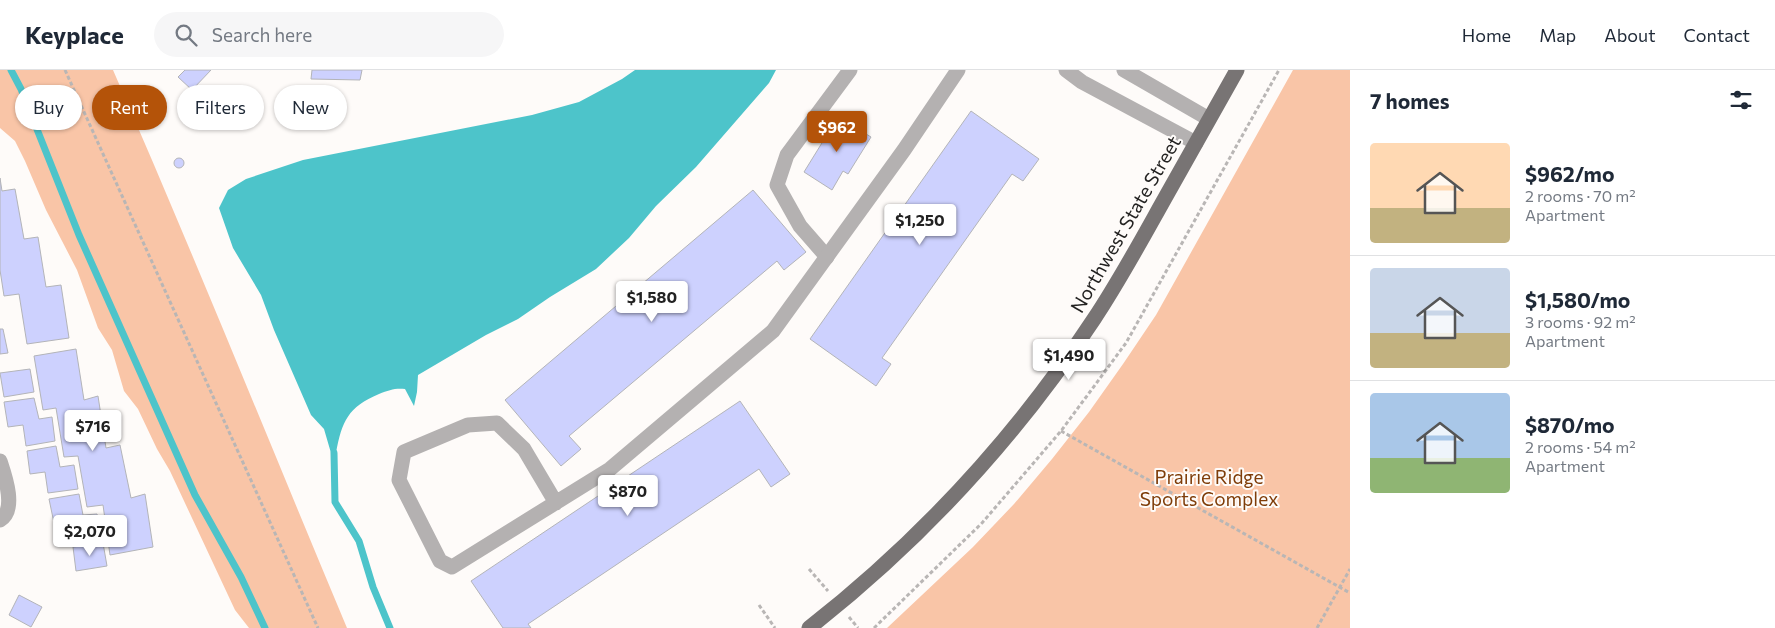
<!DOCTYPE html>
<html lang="en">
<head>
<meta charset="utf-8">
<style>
	:root { --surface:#fff; --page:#f6f6f7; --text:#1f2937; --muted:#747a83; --line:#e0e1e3; --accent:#b45309 }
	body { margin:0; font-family:Commissioner,sans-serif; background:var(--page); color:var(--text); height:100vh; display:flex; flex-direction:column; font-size:19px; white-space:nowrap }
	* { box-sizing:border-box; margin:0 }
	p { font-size:16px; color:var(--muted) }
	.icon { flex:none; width:28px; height:28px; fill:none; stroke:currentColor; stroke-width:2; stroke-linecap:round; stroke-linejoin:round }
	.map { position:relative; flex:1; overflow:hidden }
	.panel { display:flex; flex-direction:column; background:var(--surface); width:425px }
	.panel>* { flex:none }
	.banner { position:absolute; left:15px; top:15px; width:475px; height:45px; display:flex; gap:10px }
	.price { position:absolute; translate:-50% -42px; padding:0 11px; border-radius:5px; background:#fff; color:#222; font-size:16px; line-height:32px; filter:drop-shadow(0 1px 2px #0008) }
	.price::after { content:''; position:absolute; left:50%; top:30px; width:15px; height:11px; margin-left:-8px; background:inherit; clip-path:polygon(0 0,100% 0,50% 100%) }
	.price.selected { background:var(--accent); color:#fff }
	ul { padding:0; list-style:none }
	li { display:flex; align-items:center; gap:15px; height:125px; padding:0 20px }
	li+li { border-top:1px solid var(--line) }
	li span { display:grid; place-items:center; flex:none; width:140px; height:100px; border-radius:5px; color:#555 }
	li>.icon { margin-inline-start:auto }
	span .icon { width:60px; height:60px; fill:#fffc; stroke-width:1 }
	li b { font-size:21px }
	h2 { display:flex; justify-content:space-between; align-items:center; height:60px; padding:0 20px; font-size:21px }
	.chip { padding:0 18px; border-radius:22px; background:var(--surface); box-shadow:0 1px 4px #0004; font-size:18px; line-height:45px }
	.chip.selected { background:var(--accent); color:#fff }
	header { display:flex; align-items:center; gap:30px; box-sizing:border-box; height:70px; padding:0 25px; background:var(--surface); border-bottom:1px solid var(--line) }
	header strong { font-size:24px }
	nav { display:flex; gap:28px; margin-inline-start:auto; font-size:18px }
	.search { width:350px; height:45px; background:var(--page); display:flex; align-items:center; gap:12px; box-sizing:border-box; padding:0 18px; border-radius:28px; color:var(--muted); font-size:19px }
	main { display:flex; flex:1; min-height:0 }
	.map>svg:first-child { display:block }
	.green { fill:#f9c5a7 }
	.water { fill:#4dc4ca }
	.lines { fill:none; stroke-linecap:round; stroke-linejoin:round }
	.stream { stroke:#4dc4ca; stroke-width:7 }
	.building { fill:#cdd1fe; stroke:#b3b4b8 }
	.path { stroke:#b9b6b5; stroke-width:3; stroke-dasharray:4 2.5; stroke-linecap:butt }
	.minor { stroke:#b4b1b1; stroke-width:15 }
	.major { stroke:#787474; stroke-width:15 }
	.labels { text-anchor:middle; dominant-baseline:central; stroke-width:4; stroke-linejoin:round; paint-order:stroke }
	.street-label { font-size:19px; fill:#242322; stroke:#fefbf9 }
	.park-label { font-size:19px; fill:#7f3d09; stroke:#fefbf9 }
</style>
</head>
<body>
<header>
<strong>Keyplace</strong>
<div class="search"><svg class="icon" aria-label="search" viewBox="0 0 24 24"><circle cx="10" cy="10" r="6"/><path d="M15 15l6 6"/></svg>Search here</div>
<nav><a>Home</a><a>Map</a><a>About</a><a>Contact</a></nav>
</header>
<main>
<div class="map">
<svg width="1350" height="558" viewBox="0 0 1350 558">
	<rect width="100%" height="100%" fill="#fefbf9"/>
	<!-- green -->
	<g class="green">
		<path d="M 0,0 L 113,0 C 194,185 269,372 347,558 L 249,558 L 235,540 L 170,401 L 157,379 L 138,339 L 124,321 L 112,280 L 98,258 L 77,200 L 46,140 L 25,91 L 15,71 L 0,58 Z"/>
		<path d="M 1293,0 L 1350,0 L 1350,558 L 887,558 L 973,477 L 1014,434 L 1052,389 L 1089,342 L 1123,294 L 1156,245 Z"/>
	</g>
	<!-- water -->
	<path class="water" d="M 635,0 L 776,0 L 769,13 L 696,97 L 656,136 L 629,168 L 596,199 L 550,227 L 518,249 L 486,265 L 418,305 L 417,322 L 414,336 L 405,319 C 395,318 389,320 379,324 C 348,337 342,351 336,383 L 331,383 L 324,359 L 311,345 L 274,260 L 261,225 L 233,178 L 219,138 L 228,120 L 246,109 L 303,90 L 532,45 L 579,32 L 622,9 Z"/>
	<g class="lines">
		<!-- stream -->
		<g class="stream">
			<path d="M 11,0 L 21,19 L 79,165 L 195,425 L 241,507 L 265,558"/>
			<path d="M 334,383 L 335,432 L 359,471 L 373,517 L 390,558"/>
		</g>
	</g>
	<!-- building -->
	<g class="building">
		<path d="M 185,0 L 211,0 L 192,20 L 178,7 Z"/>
		<path d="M 312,0 L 362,0 L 360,10 L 311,9 Z"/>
		<path d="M 971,41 L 1039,89 L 1023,111 L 1012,104 L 882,288 L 891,294 L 876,316 L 810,269 Z"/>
		<path d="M 838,47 L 871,67 L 848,104 L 843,101 L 832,120 L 804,102 Z"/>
		<circle cx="179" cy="93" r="5"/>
		<path d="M 0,108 L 2,121 L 15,119 L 24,169 L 38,167 L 46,217 L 61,215 L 69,268 L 27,274 L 19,224 L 4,226 L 0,200 Z"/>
		<path d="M 753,120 L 806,182 L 784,200 L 777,191 L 569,366 L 581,379 L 561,396 L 505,330 Z"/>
		<path d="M 0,259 L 3,259 L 8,283 L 0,284 Z"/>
		<path d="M 76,279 L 84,330 L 98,326 L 106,378 L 120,375 L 131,428 L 145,424 L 153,477 L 110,485 L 103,435 L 87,437 L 78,386 L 64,387 L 56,338 L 43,340 L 34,286 Z"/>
		<path d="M 30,299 L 34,322 L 4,327 L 0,303 Z"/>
		<path d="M 34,328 L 39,349 L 52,347 L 55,371 L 26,376 L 23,355 L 8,357 L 4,332 Z"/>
		<path d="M 740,331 L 790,404 L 771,417 L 759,399 L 528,554 L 531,558 L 503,558 L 471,511 Z"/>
		<path d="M 56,376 L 60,397 L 74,395 L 78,419 L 48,423 L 45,402 L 30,404 L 27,381 Z"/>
		<path d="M 79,424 L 83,445 L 97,444 L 102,468 L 71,472 L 67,451 L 54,453 L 49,429 Z"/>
		<path d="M 103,473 L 107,496 L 76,501 L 73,477 Z"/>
		<path d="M 19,525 L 42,537 L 31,557 L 9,545 Z"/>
	</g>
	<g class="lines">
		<!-- path -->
		<g class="path">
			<path d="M 65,0 L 318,558"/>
			<path d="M 1061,361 L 1350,523"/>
			<path d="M 809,499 L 828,521"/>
			<path d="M 759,535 L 775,558"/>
			<path d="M 849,547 L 858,558"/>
			<path d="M 874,558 L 982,453 L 1061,361 L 1126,273 L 1279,0"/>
			<path d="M 1317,558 L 1350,499"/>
		</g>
		<!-- minor -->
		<g class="minor">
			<path d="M 1066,0 L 1082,12 L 1196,73"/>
			<path d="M 1124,0 L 1209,49"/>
			<path d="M 827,187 L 800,156 L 777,115 L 787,85 L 850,0"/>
			<path d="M 0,391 C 5,406 17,440 0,450"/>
			<path d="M 556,433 L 524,379 L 497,353 L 468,355 L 404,382 L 399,410 L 440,491 L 452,497 L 610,399 L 773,261 L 904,80 L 958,0"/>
		</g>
		<!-- major -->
		<path class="major" d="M 809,558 C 920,471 1016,367 1094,249 C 1120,210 1142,169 1165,128 C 1189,86 1213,43 1237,0"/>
	</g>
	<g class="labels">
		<!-- street labels -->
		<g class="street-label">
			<text transform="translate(1125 154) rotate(-60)">Northwest State Street</text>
		</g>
		<!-- park labels -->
		<g class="park-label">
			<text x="1209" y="406">Prairie Ridge<tspan x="1209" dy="22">Sports Complex</tspan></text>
		</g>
	</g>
</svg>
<b class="price selected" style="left:837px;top:83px">$962</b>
<b class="price" style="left:920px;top:176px">$1,250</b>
<b class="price" style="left:652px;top:253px">$1,580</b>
<b class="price" style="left:1069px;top:311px">$1,490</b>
<b class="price" style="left:93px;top:382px">$716</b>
<b class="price" style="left:628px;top:447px">$870</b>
<b class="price" style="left:90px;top:487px">$2,070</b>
<div class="banner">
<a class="chip">Buy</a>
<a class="chip selected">Rent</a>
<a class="chip">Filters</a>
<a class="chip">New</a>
</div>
</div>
<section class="panel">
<h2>7 homes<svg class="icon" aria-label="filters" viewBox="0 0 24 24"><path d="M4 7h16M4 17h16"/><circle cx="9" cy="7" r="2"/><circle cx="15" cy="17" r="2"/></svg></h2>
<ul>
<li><span style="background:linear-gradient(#ffd9b3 65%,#c2b280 0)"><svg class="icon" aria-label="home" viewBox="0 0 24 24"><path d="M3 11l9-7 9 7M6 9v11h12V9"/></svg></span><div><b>$962/mo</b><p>2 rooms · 70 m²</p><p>Apartment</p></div></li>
<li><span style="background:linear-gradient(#c9d6e8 65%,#c2b280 0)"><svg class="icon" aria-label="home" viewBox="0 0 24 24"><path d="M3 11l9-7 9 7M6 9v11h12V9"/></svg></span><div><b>$1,580/mo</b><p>3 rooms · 92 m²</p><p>Apartment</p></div></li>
<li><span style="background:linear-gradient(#a9c7e8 65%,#8fb573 0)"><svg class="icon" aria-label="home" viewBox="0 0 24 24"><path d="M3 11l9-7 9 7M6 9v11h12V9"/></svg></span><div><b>$870/mo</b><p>2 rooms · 54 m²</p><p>Apartment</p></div></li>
</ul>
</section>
</main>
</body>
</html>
